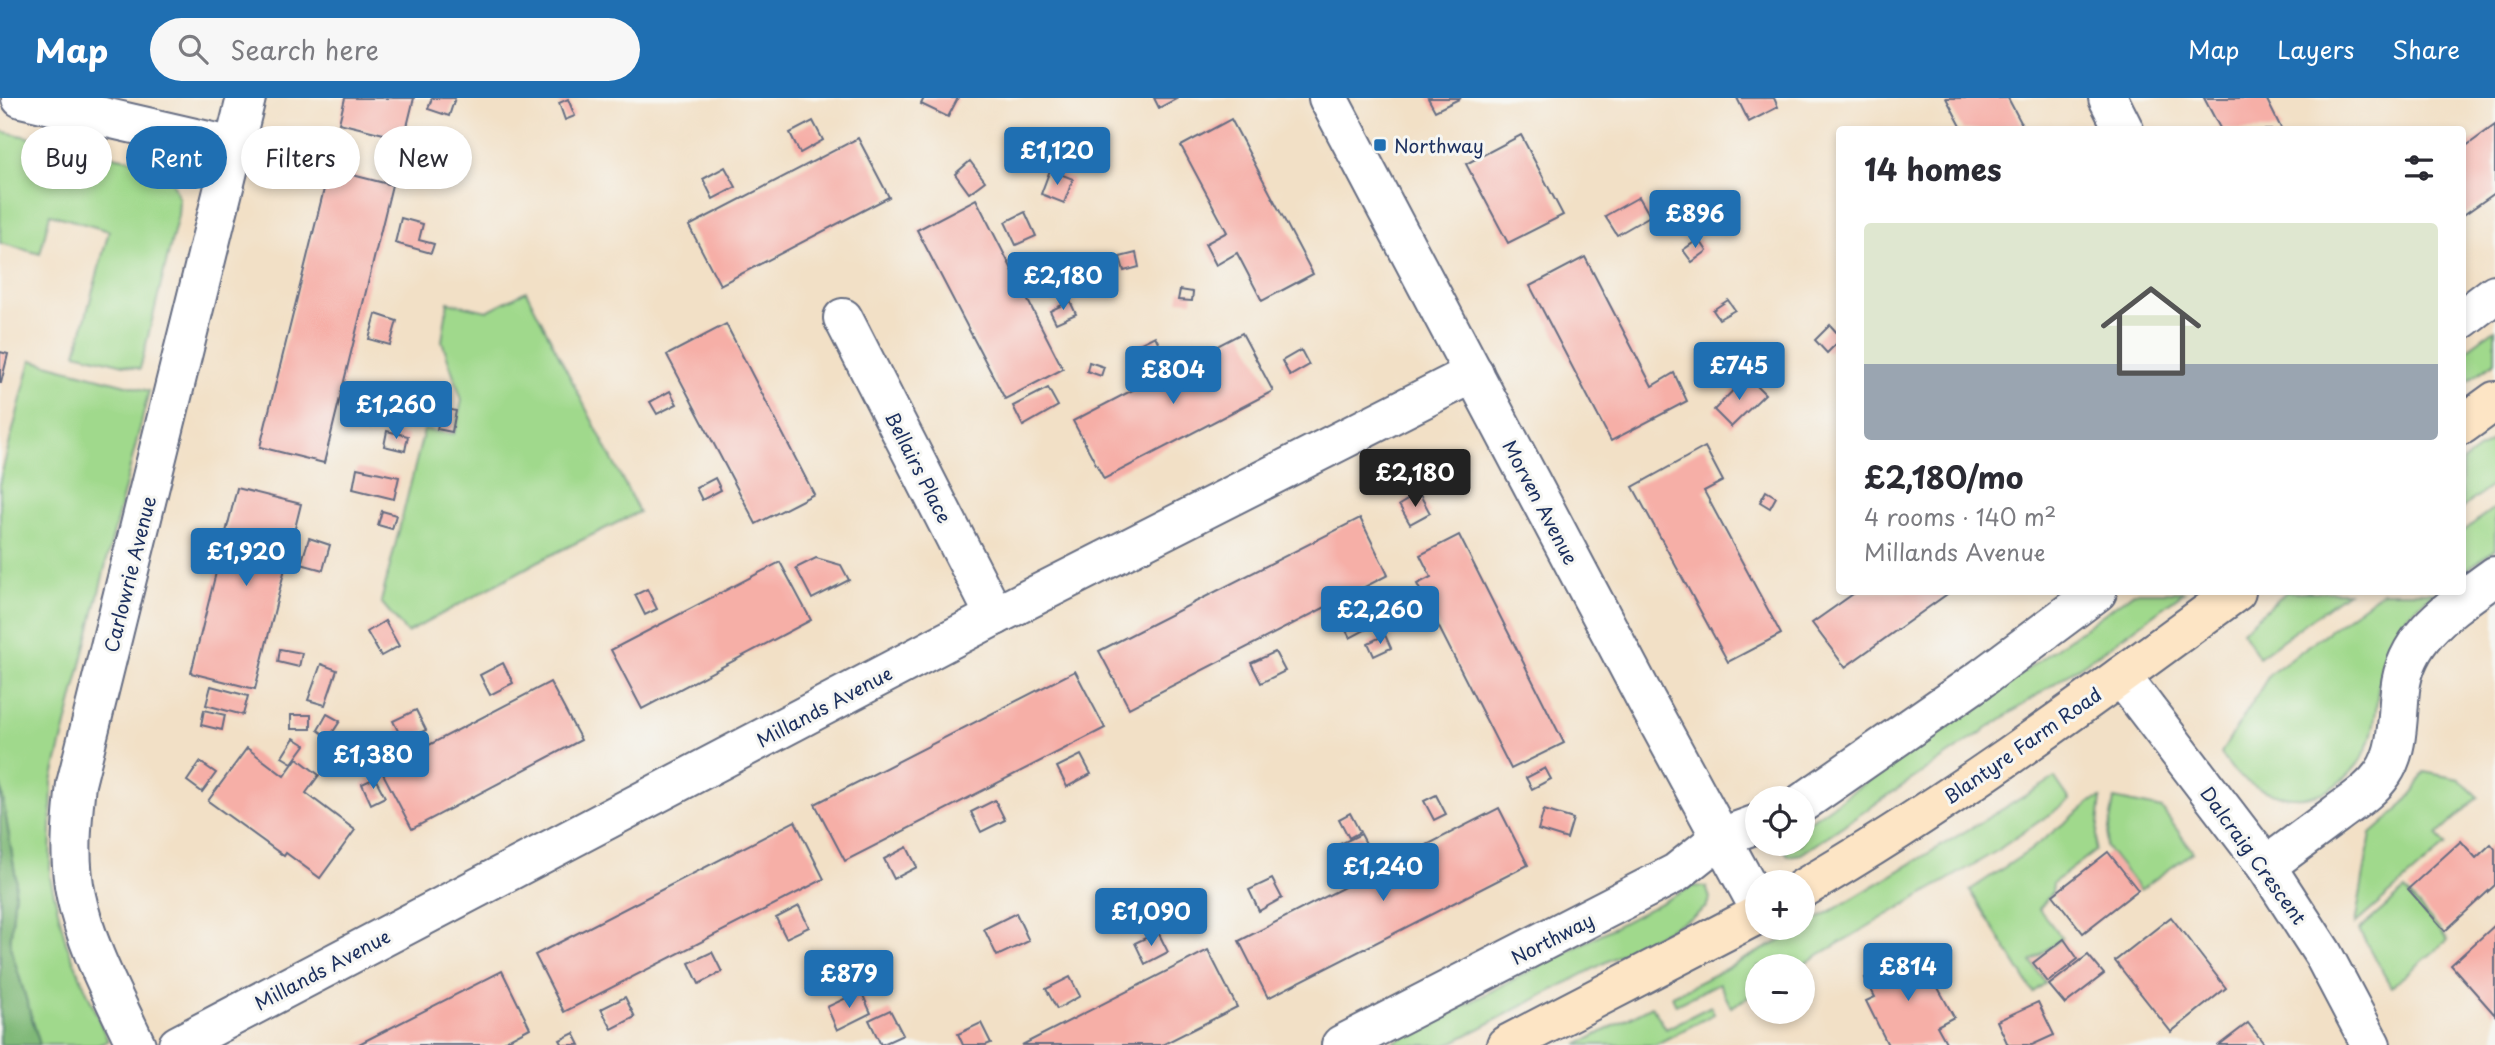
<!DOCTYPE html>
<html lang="en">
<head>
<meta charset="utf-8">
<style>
	:root { --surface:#fff; --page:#f7f7f7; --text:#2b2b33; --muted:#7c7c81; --accent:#1f6fb2 }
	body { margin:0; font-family:"Playpen Sans",sans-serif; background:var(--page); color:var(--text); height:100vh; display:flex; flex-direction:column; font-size:26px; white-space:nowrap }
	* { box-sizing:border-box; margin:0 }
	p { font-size:23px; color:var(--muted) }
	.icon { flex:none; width:38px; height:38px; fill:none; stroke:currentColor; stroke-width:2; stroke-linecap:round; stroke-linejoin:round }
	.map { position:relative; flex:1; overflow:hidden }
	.sheet { position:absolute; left:1836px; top:28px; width:630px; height:469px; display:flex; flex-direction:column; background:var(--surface); border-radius:7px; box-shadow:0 4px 10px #0003 }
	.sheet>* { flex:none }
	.hud { position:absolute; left:21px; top:28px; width:665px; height:63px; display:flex; gap:14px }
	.buttons { position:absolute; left:1745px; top:688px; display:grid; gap:14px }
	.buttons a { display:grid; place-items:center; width:70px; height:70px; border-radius:50%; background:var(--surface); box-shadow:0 4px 10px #0003; font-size:35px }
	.price { position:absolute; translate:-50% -60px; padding:0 16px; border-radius:7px; background:var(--accent); color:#fff; font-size:23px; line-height:46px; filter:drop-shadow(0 2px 4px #0008) }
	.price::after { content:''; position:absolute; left:50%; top:42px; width:21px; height:16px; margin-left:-10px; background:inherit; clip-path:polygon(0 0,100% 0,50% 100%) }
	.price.current { background:#222; color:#fff }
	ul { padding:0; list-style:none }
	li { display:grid; align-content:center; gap:14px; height:371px; padding:0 28px }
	li span { display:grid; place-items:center; height:217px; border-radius:7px; color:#555 }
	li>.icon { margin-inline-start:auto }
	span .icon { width:126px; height:126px; fill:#fffc; stroke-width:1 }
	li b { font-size:30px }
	h2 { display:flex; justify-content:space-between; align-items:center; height:84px; padding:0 28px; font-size:30px }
	.tag { padding:0 24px; border-radius:32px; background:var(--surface); box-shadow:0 4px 10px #0003; font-size:24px; line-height:63px }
	.tag.current { background:var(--accent); color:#fff }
	header { display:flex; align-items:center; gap:42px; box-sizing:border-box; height:98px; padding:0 35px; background:var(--accent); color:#fff }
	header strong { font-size:33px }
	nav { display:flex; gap:38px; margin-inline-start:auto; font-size:24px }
	.search { width:490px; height:63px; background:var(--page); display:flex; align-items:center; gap:18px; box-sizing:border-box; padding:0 24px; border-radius:38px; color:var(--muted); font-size:26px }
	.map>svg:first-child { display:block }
	.green { fill:#a0d98c; stroke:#5e8475; stroke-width:2 }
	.forest { fill:#80b978; stroke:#4e746b; stroke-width:2 }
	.building { fill:#f6afa7 }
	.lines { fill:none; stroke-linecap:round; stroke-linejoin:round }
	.minor-casing { stroke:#666d82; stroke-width:42 }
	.tertiary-casing { stroke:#666d82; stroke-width:42 }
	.secondary-casing { stroke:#666d82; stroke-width:42 }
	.minor { stroke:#fff; stroke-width:38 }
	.tertiary { stroke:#fff; stroke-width:38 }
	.secondary { stroke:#fde5c5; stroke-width:38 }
	.poi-dot { fill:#1f6fb2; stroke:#f6f6f2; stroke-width:2.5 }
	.labels { text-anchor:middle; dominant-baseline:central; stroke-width:6; stroke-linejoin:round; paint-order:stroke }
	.poi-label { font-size:19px; fill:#1b2f5e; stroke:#f6f6f2; text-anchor:start }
	.street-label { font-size:19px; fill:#1b2f5e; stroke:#f6f6f2 }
</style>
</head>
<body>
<header>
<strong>Map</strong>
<div class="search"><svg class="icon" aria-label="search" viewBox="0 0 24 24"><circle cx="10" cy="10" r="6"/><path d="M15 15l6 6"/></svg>Search here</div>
<nav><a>Map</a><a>Layers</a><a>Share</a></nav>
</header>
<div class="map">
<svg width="2495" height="947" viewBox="0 0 2495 947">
	<rect width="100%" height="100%" fill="#f6f6f2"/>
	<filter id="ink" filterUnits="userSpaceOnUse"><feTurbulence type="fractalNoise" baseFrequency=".0143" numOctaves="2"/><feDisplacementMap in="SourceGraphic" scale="14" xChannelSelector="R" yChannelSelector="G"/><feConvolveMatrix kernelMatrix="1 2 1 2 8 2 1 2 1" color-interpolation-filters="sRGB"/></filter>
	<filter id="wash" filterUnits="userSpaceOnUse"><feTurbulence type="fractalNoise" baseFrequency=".00686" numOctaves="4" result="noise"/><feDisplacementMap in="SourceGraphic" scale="28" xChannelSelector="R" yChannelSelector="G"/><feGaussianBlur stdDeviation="1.57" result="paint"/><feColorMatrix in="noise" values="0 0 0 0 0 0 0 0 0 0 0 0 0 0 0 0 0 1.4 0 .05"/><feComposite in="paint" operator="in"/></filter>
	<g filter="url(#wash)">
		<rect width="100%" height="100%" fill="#f2e0c6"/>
		<!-- green -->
		<g class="green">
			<path d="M 0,33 L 136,63 L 161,74 L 174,87 L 179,101 L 178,117 L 140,271 L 76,255 L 109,133 L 50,116 L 40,156 L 0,145 Z"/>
			<path d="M 526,193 L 639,414 L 539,463 L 407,535 L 381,504 L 424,332 L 454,336 L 462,302 L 442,243 L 448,204 L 487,213 Z"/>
			<path d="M 2495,231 L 2495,264 L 2462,287 L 2462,255 Z"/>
			<path d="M 31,262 L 149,293 L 52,683 L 50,779 L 66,845 L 108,943 L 98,947 L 40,947 L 10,848 L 16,781 L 0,683 L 0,382 Z"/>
			<path d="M 2495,340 L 2495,385 L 2462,410 L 2462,364 Z"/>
			<path d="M 2495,409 L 2495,451 L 2462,475 L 2462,434 Z"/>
			<path d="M 2134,494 L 2184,494 L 2116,544 L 1801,756 L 1789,758 L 1779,746 L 1802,746 L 1803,728 L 2018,578 Z"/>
			<path d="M 2286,494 L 2348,494 L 2259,559 L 2242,533 Z"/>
			<path d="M 2382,494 L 2436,494 C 2419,506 2402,519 2392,539 C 2364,594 2394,647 2335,688 C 2319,699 2298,702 2279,697 C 2254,691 2233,678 2221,655 L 2270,576 Z"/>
			<path d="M 2424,674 L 2459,681 L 2478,699 L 2437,737 L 2446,747 L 2355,826 L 2371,736 L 2398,712 L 2415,692 Z"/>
			<path d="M 2055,680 L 2070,702 L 1995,754 L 1800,868 L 1757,868 L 1757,894 L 1731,909 L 1719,885 L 1676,907 L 1672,898 L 1784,841 Z"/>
			<path d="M 2101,700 L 2095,753 L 2053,785 L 2052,795 L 2039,811 L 2062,840 L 2031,864 L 2046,885 L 2033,894 L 1970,792 L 2029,753 L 2092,703 Z"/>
			<path d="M 2114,701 L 2162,711 L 2193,754 L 2140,792 L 2106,749 Z"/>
			<path d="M 1693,788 L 1706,789 L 1710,800 L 1706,809 L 1696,817 L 1463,939 L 1447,947 L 1388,947 Z"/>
			<path d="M 2405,792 L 2448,842 L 2391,889 L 2359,832 Z"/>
			<path d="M 1652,908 L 1666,931 L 1711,908 L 1714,916 L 1655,947 L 1577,947 Z"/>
		</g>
		<!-- forest -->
		<path class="forest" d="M 0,683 L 16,781 L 10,848 L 40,947 L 0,947 Z"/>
		<g id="blocks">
			<!-- building -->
			<g class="building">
				<path d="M 345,0 L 414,0 L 404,41 L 339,25 Z"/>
				<path d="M 432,0 L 455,0 L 449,18 L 428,11 Z"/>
				<path d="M 924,0 L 958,0 L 948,19 L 921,6 Z"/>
				<path d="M 1154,0 L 1178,0 L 1159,10 Z"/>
				<path d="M 1428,0 L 1461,0 L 1435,13 Z"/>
				<path d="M 1737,0 L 1774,0 L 1778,9 L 1749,24 Z"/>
				<path d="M 1946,0 L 2008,0 L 2025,32 L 1963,32 Z"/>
				<path d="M 2204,0 L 2266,0 L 2282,32 L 2221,32 Z"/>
				<path d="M 568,1 L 575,18 L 565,22 L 559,5 Z"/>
				<path d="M 1231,21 L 1313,176 L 1262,203 L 1237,155 L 1216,167 L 1205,146 L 1227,134 L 1181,48 Z"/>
				<path d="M 813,23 L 823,42 L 800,55 L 790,35 Z"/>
				<path d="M 2495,27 L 2495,95 L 2462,118 L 2462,51 Z"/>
				<path d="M 1521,37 L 1563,117 L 1508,145 L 1466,66 Z"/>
				<path d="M 858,40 L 889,99 L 720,187 L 689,128 Z"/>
				<path d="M 970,63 L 985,83 L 969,95 L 955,76 Z"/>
				<path d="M 725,69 L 736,89 L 713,101 L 703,81 Z"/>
				<path d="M 329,71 L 392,87 L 324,365 L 260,349 Z"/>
				<path d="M 1050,72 L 1073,81 L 1064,105 L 1041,96 Z"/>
				<path d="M 1639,99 L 1650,118 L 1617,137 L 1605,118 Z"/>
				<path d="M 976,101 L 1063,271 L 1005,301 L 917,132 Z"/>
				<path d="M 1025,114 L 1036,138 L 1016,147 L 1005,124 Z"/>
				<path d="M 401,120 L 423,126 L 419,142 L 434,146 L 431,155 L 395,145 Z"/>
				<path d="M 1699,141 L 1707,153 L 1692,164 L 1683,152 Z"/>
				<path d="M 1136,155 L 1139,169 L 1124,173 L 1120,159 Z"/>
				<path d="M 1585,159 L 1652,288 L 1674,275 L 1687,303 L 1611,343 L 1530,188 Z"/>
				<path d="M 1180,192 L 1193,194 L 1192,203 L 1178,202 Z"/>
				<path d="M 1728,202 L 1735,212 L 1719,221 L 1713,212 Z"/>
				<path d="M 1070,203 L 1076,216 L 1056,225 L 1050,213 Z"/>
				<path d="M 376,216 L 397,223 L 390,247 L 369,241 Z"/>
				<path d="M 726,226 L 814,396 L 756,426 L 667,257 Z"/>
				<path d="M 1830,227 L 1839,237 L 1839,243 L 1827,255 L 1815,242 Z"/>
				<path d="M 1242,235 L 1273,293 L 1104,381 L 1073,323 Z"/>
				<path d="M 1155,238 L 1165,258 L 1141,270 L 1131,250 Z"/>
				<path d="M 1301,252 L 1309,267 L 1290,278 L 1282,263 Z"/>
				<path d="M 0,254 L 8,256 L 1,285 L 0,285 Z"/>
				<path d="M 1089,264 L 1104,269 L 1101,278 L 1087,273 Z"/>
				<path d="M 1747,278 L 1765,296 L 1731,329 L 1714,312 Z"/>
				<path d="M 1048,290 L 1058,308 L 1023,328 L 1013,308 Z"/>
				<path d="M 670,293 L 677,306 L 657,316 L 650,304 Z"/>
				<path d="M 353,310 L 374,314 L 371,328 L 350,324 Z"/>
				<path d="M 442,310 L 456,313 L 452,334 L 437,331 Z"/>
				<path d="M 387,333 L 408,338 L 405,353 L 384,348 Z"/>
				<path d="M 1705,349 L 1723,383 L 1704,393 L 1781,536 L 1728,564 L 1633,389 Z"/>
				<path d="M 357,370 L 399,379 L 394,401 L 353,391 Z"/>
				<path d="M 715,380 L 721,392 L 702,402 L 696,390 Z"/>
				<path d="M 237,390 L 301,406 L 255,591 L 191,575 Z"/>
				<path d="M 1766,393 L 1776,399 L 1770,410 L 1760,404 Z"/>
				<path d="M 1419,395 L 1430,415 L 1410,426 L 1399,407 Z"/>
				<path d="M 382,413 L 396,417 L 392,431 L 378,427 Z"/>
				<path d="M 1360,420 L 1388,477 L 1129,610 L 1099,553 Z"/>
				<path d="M 1459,437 L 1564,645 L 1511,671 L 1417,486 L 1431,479 L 1420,457 Z"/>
				<path d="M 309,440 L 330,447 L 323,472 L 301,466 Z"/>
				<path d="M 816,460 L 841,467 L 849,482 L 812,501 L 796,470 Z"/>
				<path d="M 780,464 L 811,522 L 642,611 L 611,552 Z"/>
				<path d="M 647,491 L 657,511 L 645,517 L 635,497 Z"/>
				<path d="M 1856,494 L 1950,494 L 1845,569 L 1812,525 Z"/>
				<path d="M 1373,511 L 1380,524 L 1350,540 L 1340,521 L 1352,514 L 1355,520 Z"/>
				<path d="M 385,523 L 399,548 L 381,558 L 367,534 Z"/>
				<path d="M 1385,537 L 1391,550 L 1374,558 L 1368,545 Z"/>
				<path d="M 280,551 L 302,555 L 299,569 L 278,564 Z"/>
				<path d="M 1275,554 L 1285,573 L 1261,585 L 1251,565 Z"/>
				<path d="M 503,565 L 513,585 L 490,597 L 480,577 Z"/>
				<path d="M 321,566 L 337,572 L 325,607 L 308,602 Z"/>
				<path d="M 1075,573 L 1105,630 L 845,763 L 815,706 Z"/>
				<path d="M 550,584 L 581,642 L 412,731 L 381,672 Z"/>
				<path d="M 211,588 L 248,598 L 243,617 L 206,607 Z"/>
				<path d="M 204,612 L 225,617 L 222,632 L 201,627 Z"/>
				<path d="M 416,612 L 426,632 L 403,643 L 393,623 Z"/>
				<path d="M 327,616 L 340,623 L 329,640 L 318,632 Z"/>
				<rect x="291" y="617" width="20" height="14"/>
				<path d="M 294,640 L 305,647 L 292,665 L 282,659 Z"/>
				<path d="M 247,650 L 284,678 L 297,660 L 319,677 L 306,695 L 355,732 L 320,780 L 286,755 L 284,758 L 208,703 Z"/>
				<path d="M 1081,657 L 1091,676 L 1067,689 L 1057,669 Z"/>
				<path d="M 200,664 L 216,675 L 202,694 L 187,683 Z"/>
				<path d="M 1545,670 L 1551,681 L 1532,691 L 1526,680 Z"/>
				<path d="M 375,680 L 385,699 L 371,706 L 362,686 Z"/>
				<path d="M 1436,697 L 1446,716 L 1434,722 L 1424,703 Z"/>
				<path d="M 995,702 L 1005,722 L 981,734 L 971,714 Z"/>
				<path d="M 1499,710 L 1528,767 L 1268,900 L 1239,843 Z"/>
				<path d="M 1544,712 L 1573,721 L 1567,741 L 1538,732 Z"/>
				<path d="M 1350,715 L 1360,734 L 1349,740 L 1339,721 Z"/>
				<path d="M 795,723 L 824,781 L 564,914 L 535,857 Z"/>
				<path d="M 1361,736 L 1371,755 L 1348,768 L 1338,747 Z"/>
				<path d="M 2461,743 L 2476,760 L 2491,746 L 2495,751 L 2495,787 L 2445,833 L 2408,791 Z"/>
				<path d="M 907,749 L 917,769 L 894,781 L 884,761 Z"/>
				<path d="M 2108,754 L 2138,792 L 2083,835 L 2053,797 Z"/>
				<path d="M 1272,781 L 1282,800 L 1259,813 L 1249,792 Z"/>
				<path d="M 799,808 L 809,829 L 786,840 L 776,820 Z"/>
				<path d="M 1016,815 L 1029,843 L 997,858 L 984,831 Z"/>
				<path d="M 2171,819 L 2226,890 L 2171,934 L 2115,863 Z"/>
				<path d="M 2495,827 L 2495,917 L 2451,867 Z"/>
				<path d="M 1158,834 L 1168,854 L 1145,866 L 1135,845 Z"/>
				<path d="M 2064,841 L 2078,861 L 2048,884 L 2033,865 Z"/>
				<path d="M 1208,852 L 1237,909 L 1162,947 L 1022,947 Z"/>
				<path d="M 1918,853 L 1954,919 L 1937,928 L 1947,946 L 1888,947 L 1866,903 L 1875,899 L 1865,880 Z"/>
				<path d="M 712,854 L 722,874 L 699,886 L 689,865 Z"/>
				<path d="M 861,856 L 871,878 L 845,890 L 834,869 Z"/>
				<path d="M 2088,857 L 2104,876 L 2065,906 L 2049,887 Z"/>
				<path d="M 502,873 L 530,930 L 498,947 L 357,947 Z"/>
				<path d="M 1070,879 L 1080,898 L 1057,911 L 1046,891 Z"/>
				<path d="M 861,893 L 871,915 L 837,932 L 827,909 Z"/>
				<path d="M 625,899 L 635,919 L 612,931 L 601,911 Z"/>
				<path d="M 2038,904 L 2054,937 L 2032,947 L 2008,947 L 1997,923 Z"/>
				<path d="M 890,912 L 903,937 L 881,947 L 869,922 Z"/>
				<path d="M 981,925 L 991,945 L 986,947 L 963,947 L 958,936 Z"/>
				<path d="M 2248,925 L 2265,947 L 2219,947 Z"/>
				<path d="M 574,935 L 580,947 L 563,947 L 560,942 Z"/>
			</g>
		</g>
	</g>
	<g filter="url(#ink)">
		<use href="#blocks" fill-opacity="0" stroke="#666d82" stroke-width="2"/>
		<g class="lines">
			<defs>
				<g id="minor">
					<path d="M 21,0 L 234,49"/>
					<path d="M 2108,0 L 2124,32"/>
					<path d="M 843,220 L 995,518"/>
					<path d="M 2462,221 L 2495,196"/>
					<path d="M 2121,578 L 2266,768 L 2323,856 L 2371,947"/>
					<path d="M 1802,705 L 1982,580 L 2097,494"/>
					<path d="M 2266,768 C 2289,751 2312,734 2335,717 C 2352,704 2371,693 2383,675 C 2399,652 2397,619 2400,592 C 2406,536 2453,509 2495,478"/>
					<path d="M 136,947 C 114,899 87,851 76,798 C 68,761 72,724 76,686 L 246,0"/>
					<path d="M 178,947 L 995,518 L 1474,275"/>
					<path d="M 1341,947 L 1676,775 L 1721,739 L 1757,726"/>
				</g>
				<path id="tertiary" d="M 1328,0 L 1646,602 L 1757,806"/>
				<g id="secondary">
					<path d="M 2462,327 L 2495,303"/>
					<path d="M 1802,791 C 1954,703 2095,597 2236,494"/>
					<path d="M 1506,947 L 1757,817"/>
				</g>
			</defs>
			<!-- minor casing -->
			<use href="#minor" class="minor-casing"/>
			<!-- tertiary casing -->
			<use href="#tertiary" class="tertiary-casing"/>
			<!-- secondary casing -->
			<use href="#secondary" class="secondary-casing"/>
			<!-- minor -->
			<use href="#minor" class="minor"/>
			<!-- tertiary -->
			<use href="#tertiary" class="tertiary"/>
			<!-- secondary -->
			<use href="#secondary" class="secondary"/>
		</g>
	</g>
	<!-- markers -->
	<rect class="poi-dot" x="1373" y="40" width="14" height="14" rx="3.5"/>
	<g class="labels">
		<!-- poi labels -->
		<g class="poi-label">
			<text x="1394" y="47">Northway</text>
		</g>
		<!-- street labels -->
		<g class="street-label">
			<text transform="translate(919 369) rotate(63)">Bellairs Place</text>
			<text transform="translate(1541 404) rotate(62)">Morven Avenue</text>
			<text transform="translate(129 476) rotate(-76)">Carlowrie Avenue</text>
			<text transform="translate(824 608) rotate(-28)">Millands Avenue</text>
			<text transform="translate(2022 647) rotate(-35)">Blantyre Farm Road</text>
			<text transform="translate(2254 757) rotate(54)">Dalcraig Crescent</text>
			<text transform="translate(1552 840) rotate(-27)">Northway</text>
			<text transform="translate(322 871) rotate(-28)">Millands Avenue</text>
		</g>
	</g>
</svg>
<div class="buttons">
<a><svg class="icon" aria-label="locate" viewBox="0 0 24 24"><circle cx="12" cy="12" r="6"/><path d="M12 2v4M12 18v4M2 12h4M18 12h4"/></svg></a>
<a>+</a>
<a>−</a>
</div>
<b class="price" style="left:1057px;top:89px">£1,120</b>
<b class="price" style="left:1695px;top:152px">£896</b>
<b class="price" style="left:1063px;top:214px">£2,180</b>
<b class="price" style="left:1739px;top:304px">£745</b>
<b class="price" style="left:1173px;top:308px">£804</b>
<b class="price" style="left:396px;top:343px">£1,260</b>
<b class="price current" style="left:1415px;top:411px">£2,180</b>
<b class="price" style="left:246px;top:490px">£1,920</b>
<b class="price" style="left:1380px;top:548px">£2,260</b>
<b class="price" style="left:373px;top:693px">£1,380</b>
<b class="price" style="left:1383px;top:805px">£1,240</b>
<b class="price" style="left:1151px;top:850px">£1,090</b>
<b class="price" style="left:1908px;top:905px">£814</b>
<b class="price" style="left:849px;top:912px">£879</b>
<div class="hud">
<a class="tag">Buy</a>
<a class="tag current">Rent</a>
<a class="tag">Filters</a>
<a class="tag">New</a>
</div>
<section class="sheet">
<h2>14 homes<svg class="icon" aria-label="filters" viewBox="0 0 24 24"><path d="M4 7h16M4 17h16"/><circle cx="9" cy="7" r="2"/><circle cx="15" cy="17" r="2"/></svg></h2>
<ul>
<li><span style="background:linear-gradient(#dfe7d0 65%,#9aa5b1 0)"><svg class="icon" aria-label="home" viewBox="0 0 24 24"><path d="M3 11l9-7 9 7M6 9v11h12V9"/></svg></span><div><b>£2,180/mo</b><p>4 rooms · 140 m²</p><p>Millands Avenue</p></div></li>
</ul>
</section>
</div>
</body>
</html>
